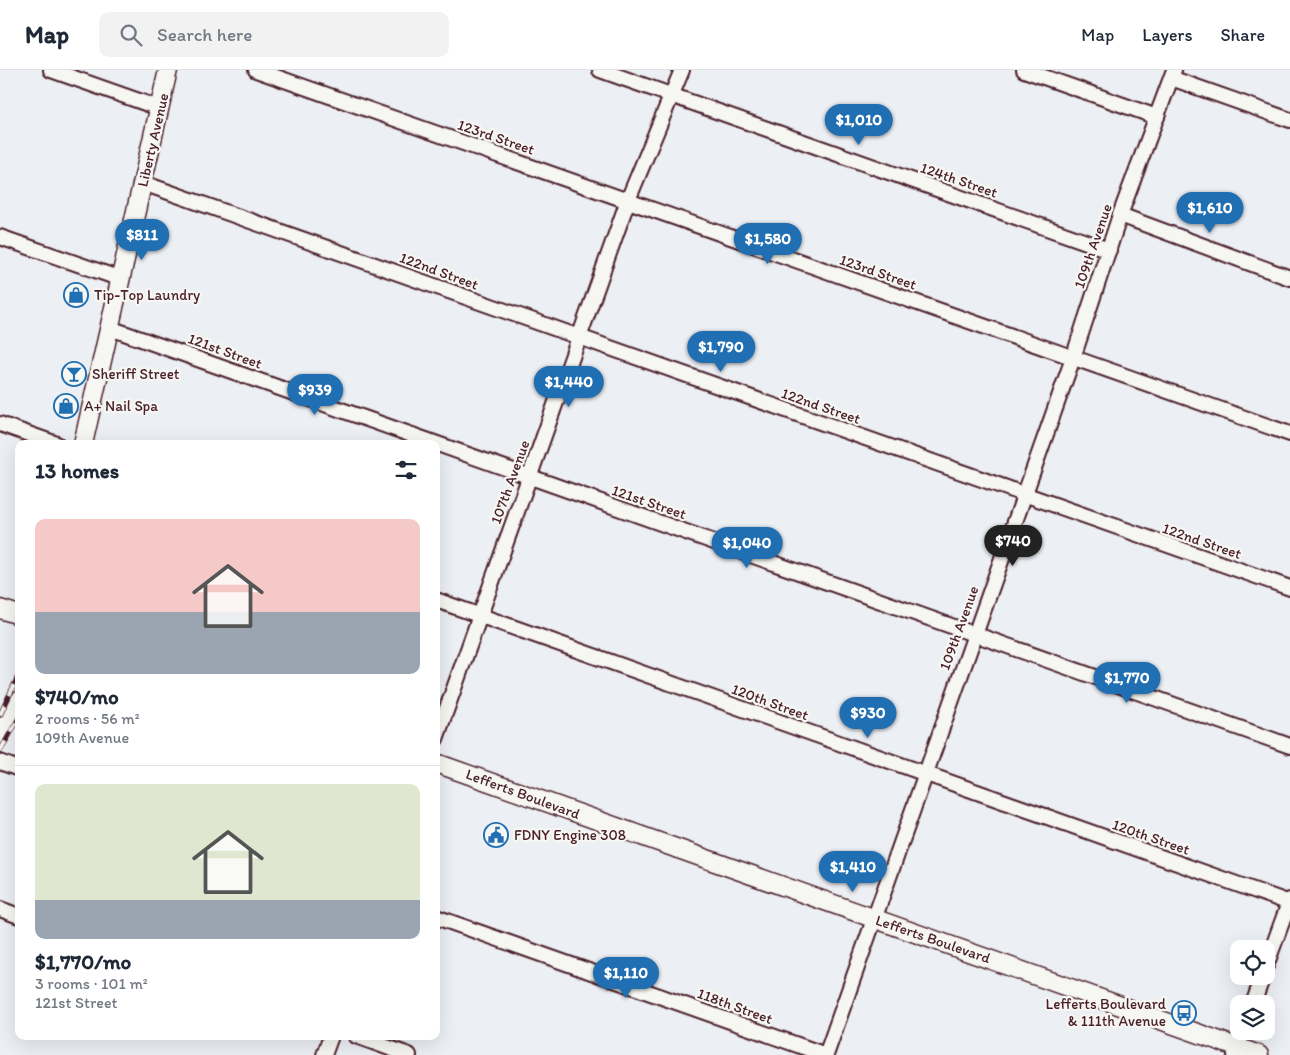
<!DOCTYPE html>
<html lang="en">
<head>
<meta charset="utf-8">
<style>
	:root { --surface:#fff; --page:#f2f2f3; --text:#1f2937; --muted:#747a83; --line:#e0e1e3; --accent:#1f6fb2 }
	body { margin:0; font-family:Itim,sans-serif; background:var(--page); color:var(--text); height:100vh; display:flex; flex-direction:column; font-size:19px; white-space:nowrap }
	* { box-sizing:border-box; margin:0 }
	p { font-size:16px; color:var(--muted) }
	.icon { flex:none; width:28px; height:28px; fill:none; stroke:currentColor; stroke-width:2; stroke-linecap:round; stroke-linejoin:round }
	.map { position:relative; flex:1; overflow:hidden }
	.details { position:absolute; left:15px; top:370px; width:425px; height:600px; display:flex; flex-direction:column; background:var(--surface); border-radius:10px; box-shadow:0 5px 20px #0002 }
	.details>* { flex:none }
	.fabs { position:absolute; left:1230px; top:870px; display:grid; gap:10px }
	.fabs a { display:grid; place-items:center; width:45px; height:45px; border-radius:10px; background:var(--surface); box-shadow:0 5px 20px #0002; font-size:25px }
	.price { position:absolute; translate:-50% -42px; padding:0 11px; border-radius:18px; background:var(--accent); color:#fff; font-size:16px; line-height:32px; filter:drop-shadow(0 1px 2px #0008) }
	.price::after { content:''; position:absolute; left:50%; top:30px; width:15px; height:11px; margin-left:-8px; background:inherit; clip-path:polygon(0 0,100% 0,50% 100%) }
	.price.current { background:#222; color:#fff }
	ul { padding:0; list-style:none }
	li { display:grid; align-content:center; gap:10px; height:265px; padding:0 20px }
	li+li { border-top:1px solid var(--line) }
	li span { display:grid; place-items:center; height:155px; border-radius:10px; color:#555 }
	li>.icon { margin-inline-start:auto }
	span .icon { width:90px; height:90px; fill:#fffc; stroke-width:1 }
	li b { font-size:21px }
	h2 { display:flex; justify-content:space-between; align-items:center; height:60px; padding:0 20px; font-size:21px }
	header { display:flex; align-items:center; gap:30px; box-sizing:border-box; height:70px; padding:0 25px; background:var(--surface); border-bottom:1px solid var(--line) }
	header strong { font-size:24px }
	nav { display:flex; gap:28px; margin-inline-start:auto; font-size:18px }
	.search { width:350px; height:45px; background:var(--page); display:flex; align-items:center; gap:12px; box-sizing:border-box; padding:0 18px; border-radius:10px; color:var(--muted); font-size:19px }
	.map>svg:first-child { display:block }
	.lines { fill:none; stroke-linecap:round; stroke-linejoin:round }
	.minor-casing { stroke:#4a1f2b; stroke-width:18 }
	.tertiary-casing { stroke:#4a1f2b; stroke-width:21 }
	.minor { stroke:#f6f6f2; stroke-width:14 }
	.tertiary { stroke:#f6f6f2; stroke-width:18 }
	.rail-casing { stroke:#4a1f2b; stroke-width:5.5 }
	.rail { stroke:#f6f6f2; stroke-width:4; stroke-dasharray:11; stroke-linecap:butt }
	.labels { text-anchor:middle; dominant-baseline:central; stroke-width:4.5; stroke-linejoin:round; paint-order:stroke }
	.street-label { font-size:15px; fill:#4a1f2b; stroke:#f6f6f2 }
	.poi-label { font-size:15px; fill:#4a1f2b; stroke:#f6f6f2; text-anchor:start }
</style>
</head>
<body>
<header>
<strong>Map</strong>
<div class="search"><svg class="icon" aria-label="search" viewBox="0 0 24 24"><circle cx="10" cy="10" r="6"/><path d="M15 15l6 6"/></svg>Search here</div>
<nav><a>Map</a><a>Layers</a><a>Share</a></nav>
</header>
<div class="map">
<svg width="1290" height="985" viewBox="0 0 1290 985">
	<rect width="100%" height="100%" fill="#eceff4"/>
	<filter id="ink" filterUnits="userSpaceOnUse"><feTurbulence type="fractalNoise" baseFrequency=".02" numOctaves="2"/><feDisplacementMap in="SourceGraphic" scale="10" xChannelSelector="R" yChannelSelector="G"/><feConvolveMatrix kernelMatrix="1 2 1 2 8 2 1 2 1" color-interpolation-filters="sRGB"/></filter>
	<g filter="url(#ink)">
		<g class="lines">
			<defs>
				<g id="minor">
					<path d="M 51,0 L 159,38"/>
					<path d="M 256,0 L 1290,364"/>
					<path d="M 600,0 L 1109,180"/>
					<path d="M 1024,0 L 1157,47"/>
					<path d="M 1171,8 L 1290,50"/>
					<path d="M 143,113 L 1290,518"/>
					<path d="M 1120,145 L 1290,208"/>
					<path d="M 0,167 L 121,209"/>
					<path d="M 110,258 L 1290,676"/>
					<path d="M 0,354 L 57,374"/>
					<path d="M 436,530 L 1290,833"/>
					<path d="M 436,669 L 628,130 L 682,0"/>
					<path d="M 0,692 L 19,699"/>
					<path d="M 0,839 L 19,846"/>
					<path d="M 436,847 L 826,985 L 1073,288 L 1120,145 L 1174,0"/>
					<path d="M 1266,896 L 1290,830"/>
					<path d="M 1253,934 L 1263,906"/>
					<path d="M 356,966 L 409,985"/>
					<path d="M 324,985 L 331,966"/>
					<path d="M 1235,985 L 1243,961"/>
				</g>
				<g id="tertiary">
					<path d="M 83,374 L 168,0"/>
					<path d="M 0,539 L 19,545"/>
					<path d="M 0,665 L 19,631"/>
					<path d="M 436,693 L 1259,985"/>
				</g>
			</defs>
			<!-- minor casing -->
			<use href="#minor" class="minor-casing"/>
			<!-- tertiary casing -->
			<use href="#tertiary" class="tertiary-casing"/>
			<!-- minor -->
			<use href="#minor" class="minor"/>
			<!-- tertiary -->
			<use href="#tertiary" class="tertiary"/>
			<defs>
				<g id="rail">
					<path d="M 0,645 L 19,605"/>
					<path d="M 0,681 L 19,648"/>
				</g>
			</defs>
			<!-- rail casing -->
			<use href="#rail" class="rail-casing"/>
			<!-- rail -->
			<use href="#rail" class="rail"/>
		</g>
	</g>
	<!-- icons -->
	<defs>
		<symbol id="shop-ring" viewBox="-11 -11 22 22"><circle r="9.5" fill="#f6f6f2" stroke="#1f6fb2" stroke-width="1.5"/><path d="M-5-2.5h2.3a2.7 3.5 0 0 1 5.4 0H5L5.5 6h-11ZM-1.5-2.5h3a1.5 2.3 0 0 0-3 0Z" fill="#1f6fb2"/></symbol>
		<symbol id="bar-ring" viewBox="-11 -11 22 22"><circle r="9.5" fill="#f6f6f2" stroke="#1f6fb2" stroke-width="1.5"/><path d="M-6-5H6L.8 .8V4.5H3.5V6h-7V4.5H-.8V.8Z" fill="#1f6fb2"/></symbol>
		<symbol id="civic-ring" viewBox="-11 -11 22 22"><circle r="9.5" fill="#f6f6f2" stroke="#1f6fb2" stroke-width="1.5"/><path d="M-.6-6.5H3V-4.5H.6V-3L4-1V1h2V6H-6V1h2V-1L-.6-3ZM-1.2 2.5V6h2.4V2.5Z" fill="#1f6fb2"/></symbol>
		<symbol id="bus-ring" viewBox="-11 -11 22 22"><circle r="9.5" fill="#f6f6f2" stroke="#1f6fb2" stroke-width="1.5"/><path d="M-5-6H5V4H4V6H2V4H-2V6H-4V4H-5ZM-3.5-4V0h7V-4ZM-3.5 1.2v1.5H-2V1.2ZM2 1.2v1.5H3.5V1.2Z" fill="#1f6fb2"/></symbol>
	</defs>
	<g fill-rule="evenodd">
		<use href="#shop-ring" x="62" y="211" width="28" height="28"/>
		<use href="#bar-ring" x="60" y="290" width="28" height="28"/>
		<use href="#shop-ring" x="52" y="322" width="28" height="28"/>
		<use href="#civic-ring" x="482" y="751" width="28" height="28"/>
		<use href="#bus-ring" x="1170" y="929" width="28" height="28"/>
	</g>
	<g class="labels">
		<!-- street labels -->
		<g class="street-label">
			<text transform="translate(496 67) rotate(19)">123rd Street</text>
			<text transform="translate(153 70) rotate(-77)">Liberty Avenue</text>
			<text transform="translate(959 110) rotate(19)">124th Street</text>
			<text transform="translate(1093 176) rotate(-71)">109th Avenue</text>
			<text transform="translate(439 201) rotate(20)">122nd Street</text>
			<text transform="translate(878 202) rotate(19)">123rd Street</text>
			<text transform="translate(225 281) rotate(20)">121st Street</text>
			<text transform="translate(821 336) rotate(19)">122nd Street</text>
			<text transform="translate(510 412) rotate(-70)">107th Avenue</text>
			<text transform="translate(649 432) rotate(19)">121st Street</text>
			<text transform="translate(1202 471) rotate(19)">122nd Street</text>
			<text transform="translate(959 558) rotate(-70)">109th Avenue</text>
			<text transform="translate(770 632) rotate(20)">120th Street</text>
			<text transform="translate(523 724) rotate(20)">Lefferts Boulevard</text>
			<text transform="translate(1151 767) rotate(19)">120th Street</text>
			<text transform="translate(933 869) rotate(19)">Lefferts Boulevard</text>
			<text transform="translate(735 936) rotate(20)">118th Street</text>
		</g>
		<!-- poi labels -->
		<g class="poi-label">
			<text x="94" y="225">Tip-Top Laundry</text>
			<text x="92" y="304">Sheriff Street</text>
			<text x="84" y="336">A+ Nail Spa</text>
			<text x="514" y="765">FDNY Engine 308</text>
			<text x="1166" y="934" text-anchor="end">Lefferts Boulevard<tspan x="1166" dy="17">&amp; 111th Avenue</tspan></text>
		</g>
	</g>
</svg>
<div class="fabs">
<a><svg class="icon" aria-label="locate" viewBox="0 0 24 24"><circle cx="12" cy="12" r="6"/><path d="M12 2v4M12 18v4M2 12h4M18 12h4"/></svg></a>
<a><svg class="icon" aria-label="layers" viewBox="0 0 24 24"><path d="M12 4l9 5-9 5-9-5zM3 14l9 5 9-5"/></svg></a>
</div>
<b class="price" style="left:859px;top:76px">$1,010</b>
<b class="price" style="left:1210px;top:164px">$1,610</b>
<b class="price" style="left:142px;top:191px">$811</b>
<b class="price" style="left:768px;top:195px">$1,580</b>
<b class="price" style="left:721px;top:303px">$1,790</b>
<b class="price" style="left:569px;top:338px">$1,440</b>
<b class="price" style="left:315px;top:346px">$939</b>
<b class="price current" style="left:1013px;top:497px">$740</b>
<b class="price" style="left:747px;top:499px">$1,040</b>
<b class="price" style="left:1127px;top:634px">$1,770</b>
<b class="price" style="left:868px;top:669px">$930</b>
<b class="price" style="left:853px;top:823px">$1,410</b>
<b class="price" style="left:626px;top:929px">$1,110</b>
<section class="details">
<h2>13 homes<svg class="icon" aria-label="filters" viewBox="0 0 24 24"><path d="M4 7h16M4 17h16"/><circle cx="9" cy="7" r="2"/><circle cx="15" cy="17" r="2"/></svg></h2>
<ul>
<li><span style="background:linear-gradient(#f6c9c9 60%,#9aa5b1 0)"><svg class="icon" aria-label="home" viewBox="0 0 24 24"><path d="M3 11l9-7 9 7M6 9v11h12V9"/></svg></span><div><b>$740/mo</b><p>2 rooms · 56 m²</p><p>109th Avenue</p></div></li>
<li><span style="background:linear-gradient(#dfe7d0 75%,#9aa5b1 0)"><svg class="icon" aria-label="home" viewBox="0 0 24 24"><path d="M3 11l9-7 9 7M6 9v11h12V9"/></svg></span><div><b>$1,770/mo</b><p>3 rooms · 101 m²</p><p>121st Street</p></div></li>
</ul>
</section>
</div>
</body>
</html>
